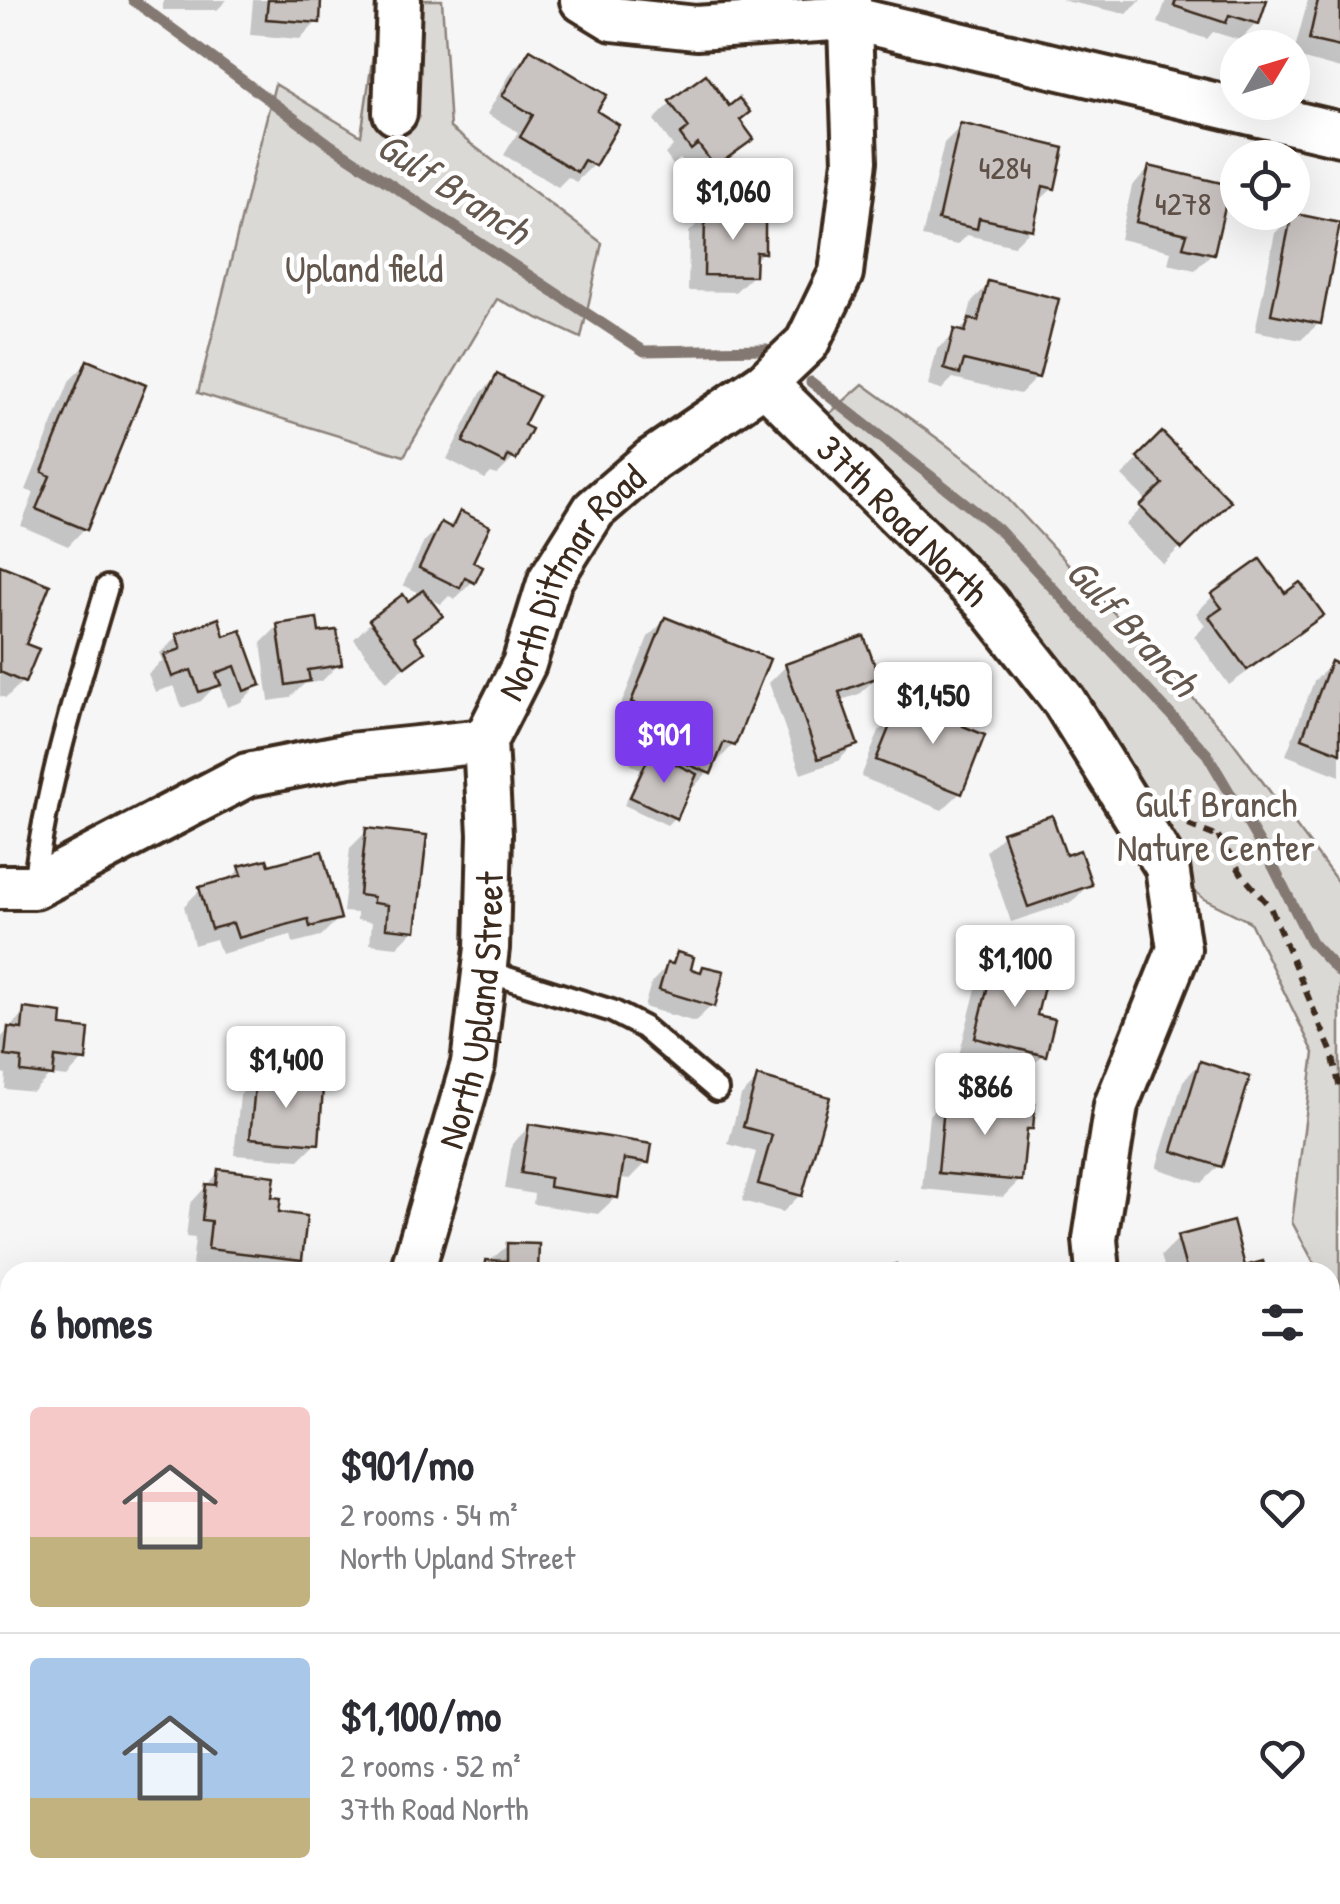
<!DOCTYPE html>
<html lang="en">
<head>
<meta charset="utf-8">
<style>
	:root { --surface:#fff; --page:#f7f7f7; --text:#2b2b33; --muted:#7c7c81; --line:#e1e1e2; --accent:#7c3aed }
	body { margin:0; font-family:"Patrick Hand",sans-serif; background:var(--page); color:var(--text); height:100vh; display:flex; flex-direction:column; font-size:38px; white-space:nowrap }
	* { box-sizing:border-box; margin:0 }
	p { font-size:32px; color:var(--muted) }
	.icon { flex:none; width:55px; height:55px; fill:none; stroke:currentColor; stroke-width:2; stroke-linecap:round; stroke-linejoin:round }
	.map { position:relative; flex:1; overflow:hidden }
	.side { position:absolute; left:0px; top:1262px; width:1340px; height:642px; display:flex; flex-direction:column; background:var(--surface); border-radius:30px 30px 0 0; box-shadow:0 10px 40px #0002 }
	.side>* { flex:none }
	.needle { width:65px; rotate:52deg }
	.controls { position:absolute; left:1220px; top:30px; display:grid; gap:20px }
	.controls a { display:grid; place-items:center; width:90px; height:90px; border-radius:50%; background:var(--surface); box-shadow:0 10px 40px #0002; font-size:50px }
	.price { position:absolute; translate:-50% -85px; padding:0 22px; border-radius:10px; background:#fff; color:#222; font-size:32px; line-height:65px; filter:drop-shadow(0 2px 5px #0008) }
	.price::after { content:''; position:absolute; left:50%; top:60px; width:30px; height:22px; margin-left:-15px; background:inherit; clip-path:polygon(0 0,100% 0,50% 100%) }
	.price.active { background:var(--accent); color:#fff }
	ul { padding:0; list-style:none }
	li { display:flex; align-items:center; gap:30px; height:250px; padding:0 30px }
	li+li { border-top:2px solid var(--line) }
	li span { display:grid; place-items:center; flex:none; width:280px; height:200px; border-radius:10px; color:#555 }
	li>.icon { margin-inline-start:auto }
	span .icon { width:120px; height:120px; fill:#fffc; stroke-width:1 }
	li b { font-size:42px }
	h2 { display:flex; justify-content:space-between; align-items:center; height:120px; padding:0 30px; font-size:42px }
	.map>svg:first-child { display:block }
	.green { fill:#dbd9d6; stroke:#8b827a; stroke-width:2.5 }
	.shadow { fill:#0003 }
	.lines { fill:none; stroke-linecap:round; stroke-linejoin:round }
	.stream { stroke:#847972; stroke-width:11 }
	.building { fill:#c9c3c1; stroke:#3b2a1e; stroke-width:2.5 }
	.lane-casing { stroke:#3b2a1e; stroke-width:28 }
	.street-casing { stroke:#3b2a1e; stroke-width:50 }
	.path { stroke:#3b2a1e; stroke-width:6; stroke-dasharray:10 8; stroke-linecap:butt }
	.lane { stroke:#fff; stroke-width:20 }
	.street { stroke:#fff; stroke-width:42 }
	.labels { text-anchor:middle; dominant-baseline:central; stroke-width:9; stroke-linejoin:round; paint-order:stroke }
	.number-label { font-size:32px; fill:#5e5047 }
	.park-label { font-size:38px; fill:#63564c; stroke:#fff }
	.street-label { font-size:38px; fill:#3b2a1e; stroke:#fff }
	.water-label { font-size:40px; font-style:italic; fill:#65584f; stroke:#fff }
</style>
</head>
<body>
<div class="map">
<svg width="1340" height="1904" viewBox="0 0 1340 1904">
	<rect width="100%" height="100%" fill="#f7f6f6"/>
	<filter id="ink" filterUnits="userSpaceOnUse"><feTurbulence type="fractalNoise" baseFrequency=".01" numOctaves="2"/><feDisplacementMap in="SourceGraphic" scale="20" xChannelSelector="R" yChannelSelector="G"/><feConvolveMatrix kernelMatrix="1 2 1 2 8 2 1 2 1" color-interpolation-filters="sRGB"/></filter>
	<g filter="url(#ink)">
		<!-- green -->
		<g class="green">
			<path d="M 381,0 L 442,0 L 450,128 L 602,243 L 581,338 L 497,299 L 404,456 L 198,393 L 275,84 L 361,136 Z"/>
			<path d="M 863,384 L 982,471 L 1230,738 L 1340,885 L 1340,1312 L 1330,1294 L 1330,1272 L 1319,1272 L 1292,1222 L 1314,1053 L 1250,922 L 1204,899 L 1167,867 L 1064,701 L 812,429 Z"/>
		</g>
		<!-- shadow -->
		<g class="shadow">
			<path d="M 163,0 L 227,0 L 217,10 L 163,10 Z"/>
			<path d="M 253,0 L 319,0 L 317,22 L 300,39 L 250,35 Z"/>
			<path d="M 1060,0 L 1141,0 L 1127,14 Z"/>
			<path d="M 1166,0 L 1264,0 L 1257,23 L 1240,40 L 1213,32 L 1207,39 L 1158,23 Z"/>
			<path d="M 1308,0 L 1340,0 L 1340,69 L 1293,56 Z"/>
			<path d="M 530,52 L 593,112 L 616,126 L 593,165 L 576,182 L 568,177 L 558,187 L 504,155 L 518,132 L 487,114 L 513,69 Z"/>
			<path d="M 671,103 L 737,121 L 751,139 L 697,183 L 680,159 L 673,165 L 665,154 L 673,146 L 654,120 Z"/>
			<path d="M 961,126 L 1053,188 L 1036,204 L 1031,229 L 1014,246 L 967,235 L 957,245 L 922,237 L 944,143 Z"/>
			<path d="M 1150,168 L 1212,253 L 1195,270 L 1168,264 L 1171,251 L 1120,239 L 1132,186 Z"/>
			<path d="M 706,215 L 763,252 L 753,262 L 753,275 L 735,292 L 688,291 L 689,232 Z"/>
			<path d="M 1293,216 L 1319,323 L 1301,340 L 1255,331 L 1275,233 Z"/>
			<path d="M 989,284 L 1037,377 L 1020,394 L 953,378 L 941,390 L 928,386 L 937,349 L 966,325 L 972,301 Z"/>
			<path d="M 87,363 L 85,528 L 68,546 L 21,526 L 34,493 L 26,490 L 70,380 Z"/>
			<path d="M 497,377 L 521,426 L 514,458 L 497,475 L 491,473 L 485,479 L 447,459 L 480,394 Z"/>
			<path d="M 1162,435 L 1227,501 L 1163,564 L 1125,525 L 1148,502 L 1122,476 Z"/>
			<path d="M 460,514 L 472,582 L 455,599 L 449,596 L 441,604 L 424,595 L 440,616 L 413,640 L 421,652 L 387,682 L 354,639 L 371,622 L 408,605 L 422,594 L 403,585 L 424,542 L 441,525 L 447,528 Z"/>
			<path d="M 0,568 L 23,646 L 23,681 L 6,698 L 0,696 Z"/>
			<path d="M 1213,596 L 1284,597 L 1320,614 L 1303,632 L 1229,685 L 1194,636 L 1205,625 L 1196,613 Z"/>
			<path d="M 665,620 L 733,745 L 692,789 L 688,788 L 675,817 L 667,825 L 624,805 L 641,769 L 630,764 L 644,731 L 615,720 L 648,637 Z"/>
			<path d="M 278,626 L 317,635 L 339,664 L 322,681 L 304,684 L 290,698 L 269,701 L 261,643 Z"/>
			<path d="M 178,636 L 223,639 L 258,685 L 241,702 L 227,707 L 218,683 L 201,701 L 182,708 L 174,686 L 155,692 L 148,674 L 163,660 L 160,653 Z"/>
			<path d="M 1332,664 L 1340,667 L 1340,776 L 1286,755 L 1314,681 Z"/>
			<path d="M 786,666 L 877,677 L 859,694 L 839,701 L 855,744 L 838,761 L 801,774 L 769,683 Z"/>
			<path d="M 945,708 L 960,728 L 960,793 L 942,810 L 861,777 L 879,731 L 896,714 L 907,718 L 915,710 L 934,718 Z"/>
			<path d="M 367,831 L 414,930 L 397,947 L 370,944 L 372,922 L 357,920 L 357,913 L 343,912 L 350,848 Z"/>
			<path d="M 1004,834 L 1064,858 L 1089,884 L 1072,902 L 1011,922 L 986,851 Z"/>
			<path d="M 241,868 L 268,868 L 338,919 L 321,936 L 293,943 L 291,935 L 221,954 L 216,939 L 194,945 L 184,906 L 201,889 L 227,882 Z"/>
			<path d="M 678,955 L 688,971 L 698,974 L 703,968 L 712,1005 L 695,1022 L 644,1007 L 651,983 Z"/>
			<path d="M 995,964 L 1034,1016 L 1043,1055 L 1026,1072 L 959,1055 L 978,981 Z"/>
			<path d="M 25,1011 L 58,1028 L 84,1059 L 67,1077 L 50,1075 L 33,1092 L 5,1089 L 6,1074 L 0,1073 L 0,1039 Z"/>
			<path d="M 1200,1063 L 1220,1165 L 1202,1183 L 1156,1168 L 1183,1081 Z"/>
			<path d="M 257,1078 L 316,1143 L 299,1160 L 234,1155 L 240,1095 Z"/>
			<path d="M 758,1079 L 800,1195 L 783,1212 L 742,1201 L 756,1152 L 728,1144 L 741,1096 Z"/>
			<path d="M 946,1097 L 1030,1128 L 1024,1134 L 1020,1180 L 1003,1197 L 922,1189 L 929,1115 Z"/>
			<path d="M 529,1127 L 647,1162 L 630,1179 L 619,1178 L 616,1197 L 598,1214 L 533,1204 L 534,1194 L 505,1189 L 512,1144 Z"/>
			<path d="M 219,1172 L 270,1199 L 300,1259 L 287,1272 L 251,1272 L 192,1265 L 195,1238 L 186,1237 L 190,1204 Z"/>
			<path d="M 1178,1239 L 1243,1269 L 1261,1264 L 1264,1272 L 1166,1272 L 1161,1256 Z"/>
			<path d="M 508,1245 L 537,1246 L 536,1272 L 477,1272 Z"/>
			<path d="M 1336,1567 L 1340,1588 L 1340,1672 L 1330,1674 L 1330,1569 Z"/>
			<path d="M 394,1895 L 498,1895 L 500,1904 L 396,1904 Z"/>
			<path d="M 534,1895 L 656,1895 L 658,1904 L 536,1904 Z"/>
		</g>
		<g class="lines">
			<!-- stream -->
			<g class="stream">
				<path d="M 133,0 L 329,144 L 644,351 L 767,349"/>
				<path d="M 811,382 L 998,529 L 1207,754 L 1274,868 L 1311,942 L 1340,973"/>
			</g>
		</g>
		<!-- building -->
		<g class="building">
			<path d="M 268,0 L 321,0 L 320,23 L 266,19 Z"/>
			<path d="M 1176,0 L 1267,0 L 1259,24 L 1229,15 L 1226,23 L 1174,6 Z"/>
			<path d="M 1318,0 L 1340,0 L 1340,47 L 1309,40 Z"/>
			<path d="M 530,49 L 607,95 L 597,111 L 619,125 L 595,166 L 584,160 L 577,172 L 520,137 L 533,115 L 502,96 Z"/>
			<path d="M 706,74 L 729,106 L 739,98 L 750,112 L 740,120 L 754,139 L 715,167 L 698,144 L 691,150 L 680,135 L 689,128 L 669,101 Z"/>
			<path d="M 960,123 L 1064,148 L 1055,189 L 1043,186 L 1033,230 L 979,218 L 977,229 L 938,220 Z"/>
			<path d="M 1149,166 L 1230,185 L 1214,254 L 1183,247 L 1187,234 L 1136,222 Z"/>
			<path d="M 705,212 L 765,214 L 765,253 L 756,252 L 755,276 L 704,275 Z"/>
			<path d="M 1292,213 L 1340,223 L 1321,324 L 1271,314 Z"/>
			<path d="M 988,281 L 1059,299 L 1039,378 L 964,360 L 960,374 L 944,369 L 954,329 L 965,332 L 969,319 L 978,321 Z"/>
			<path d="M 87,360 L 146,385 L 87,530 L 36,509 L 50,476 L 42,472 Z"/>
			<path d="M 497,374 L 539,396 L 524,425 L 532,429 L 516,460 L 508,456 L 505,463 L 463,442 Z"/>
			<path d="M 1162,432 L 1231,501 L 1182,549 L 1140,506 L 1163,484 L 1137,457 Z"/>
			<path d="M 460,511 L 490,526 L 473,562 L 483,567 L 475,583 L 465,578 L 460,588 L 419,568 L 441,522 L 452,528 Z"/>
			<path d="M 1260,559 L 1285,593 L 1300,582 L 1324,615 L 1247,670 L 1209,617 L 1222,608 L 1211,594 Z"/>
			<path d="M 0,565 L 50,585 L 26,644 L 39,649 L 25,683 L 0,672 Z"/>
			<path d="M 423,590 L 443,616 L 414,637 L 425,652 L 405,667 L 369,620 L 403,594 L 408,601 Z"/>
			<path d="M 665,617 L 770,659 L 735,746 L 724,742 L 711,774 L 646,747 L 659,714 L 631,702 Z"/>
			<path d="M 219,618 L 224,636 L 241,630 L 261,685 L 244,691 L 235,666 L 216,673 L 221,685 L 199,692 L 191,670 L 172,677 L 164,655 L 181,649 L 176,634 Z"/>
			<path d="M 317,618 L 319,632 L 337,630 L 342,665 L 308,670 L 310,681 L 286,685 L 277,624 Z"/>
			<path d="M 864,636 L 879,677 L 839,692 L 858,745 L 818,759 L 785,664 Z"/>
			<path d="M 1331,661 L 1340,665 L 1340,753 L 1302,738 Z"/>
			<path d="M 944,705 L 967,714 L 963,726 L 985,735 L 962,794 L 876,760 L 896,711 L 911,717 L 915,708 L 939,718 Z"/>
			<path d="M 651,752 L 697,774 L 677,819 L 630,797 Z"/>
			<path d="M 1052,815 L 1066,855 L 1080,850 L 1092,885 L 1028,907 L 1002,832 Z"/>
			<path d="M 366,828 L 427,835 L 416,931 L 386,928 L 388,905 L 373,903 L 373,897 L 359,895 Z"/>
			<path d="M 322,851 L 341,919 L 310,927 L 308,919 L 238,938 L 233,923 L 211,929 L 199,887 L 242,875 L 239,866 L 267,859 L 269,865 Z"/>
			<path d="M 677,952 L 694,957 L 691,969 L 701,972 L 703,966 L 724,971 L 715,1007 L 659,990 L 667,963 L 673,964 Z"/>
			<path d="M 994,961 L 1047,975 L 1037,1015 L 1055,1019 L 1046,1056 L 975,1038 Z"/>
			<path d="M 24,1008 L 62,1013 L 61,1026 L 89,1029 L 86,1061 L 55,1057 L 53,1076 L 21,1072 L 22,1058 L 5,1056 L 8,1027 L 22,1029 Z"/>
			<path d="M 1200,1061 L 1250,1077 L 1222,1167 L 1172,1151 Z"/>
			<path d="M 256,1075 L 299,1079 L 299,1086 L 323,1088 L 319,1144 L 250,1138 Z"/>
			<path d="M 757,1076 L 830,1097 L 802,1196 L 758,1184 L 772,1135 L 743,1127 Z"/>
			<path d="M 945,1095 L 1035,1104 L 1033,1129 L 1027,1129 L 1022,1181 L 938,1173 Z"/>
			<path d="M 529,1124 L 652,1144 L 649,1163 L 624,1159 L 618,1198 L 549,1187 L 550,1178 L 521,1173 Z"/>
			<path d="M 218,1169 L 275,1176 L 272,1197 L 281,1198 L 279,1212 L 307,1216 L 302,1260 L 208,1249 L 211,1221 L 202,1220 L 206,1184 L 216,1185 Z"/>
			<path d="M 1233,1221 L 1245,1266 L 1263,1261 L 1266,1272 L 1187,1272 L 1177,1236 Z"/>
			<path d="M 507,1243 L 539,1244 L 538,1272 L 485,1272 L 486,1260 L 507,1261 Z"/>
			<path d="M 896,1264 L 899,1272 L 872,1272 Z"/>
			<path d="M 1330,1486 L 1340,1507 L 1340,1513 L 1330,1518 Z"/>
			<path d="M 1338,1564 L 1340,1659 L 1330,1661 L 1330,1566 Z"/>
			<path d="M 5,1593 L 8,1627 L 0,1628 L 0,1594 Z"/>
			<path d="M 1330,1690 L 1340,1695 L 1332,1711 L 1340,1716 L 1340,1721 L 1330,1738 Z"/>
			<path d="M 360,1895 L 375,1895 L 377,1904 L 320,1904 Z"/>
			<path d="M 414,1895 L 500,1895 L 502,1904 L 416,1904 Z"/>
			<path d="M 555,1895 L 659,1895 L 661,1904 L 557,1904 Z"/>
			<path d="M 981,1895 L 983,1904 L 944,1904 Z"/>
		</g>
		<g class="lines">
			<defs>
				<g id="lane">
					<path d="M 34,885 C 47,782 78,685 107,587"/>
					<path d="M 485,971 L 612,1011 L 643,1027 L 717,1090"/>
				</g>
				<g id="street">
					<path d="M 582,0 L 613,19 L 696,28 L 849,18 L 1340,134"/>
					<path d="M 395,113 L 399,0"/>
					<path id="s1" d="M 765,383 L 985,601 L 1064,701 L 1167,867 L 1179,949 L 1116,1105 L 1095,1239 L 1098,1272"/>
					<path id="s2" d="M 0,887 L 34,887 L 247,775 L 349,755 L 485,741 L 524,664 L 550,580 L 594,510 L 652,460 L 765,383 L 807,343 L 841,273 L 855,161 L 849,0"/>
					<path id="s3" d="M 412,1272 L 473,1064 L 487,948 L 490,834 L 485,741"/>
				</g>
			</defs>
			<!-- lane casing -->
			<use href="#lane" class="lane-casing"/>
			<!-- street casing -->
			<use href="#street" class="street-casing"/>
			<!-- path -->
			<g class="path">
				<path d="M 1188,825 L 1218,837"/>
				<path d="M 1218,836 L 1243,876 L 1270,907 L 1332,1053 L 1340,1089"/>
			</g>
			<!-- lane -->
			<use href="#lane" class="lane"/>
			<!-- street -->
			<use href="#street" class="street"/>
		</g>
	</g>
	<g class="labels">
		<!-- number labels -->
		<g class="number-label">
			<text x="1005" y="167">4284</text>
			<text x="1183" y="203">4278</text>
		</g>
		<!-- park labels -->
		<g class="park-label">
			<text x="364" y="268">Upland field</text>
			<text x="1216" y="803">Gulf Branch<tspan x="1216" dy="44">Nature Center</tspan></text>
		</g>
		<!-- street labels -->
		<g class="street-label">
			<text stroke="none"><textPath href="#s1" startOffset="195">37th Road North</textPath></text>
			<text stroke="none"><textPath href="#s2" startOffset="698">North Dittmar Road</textPath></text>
			<text stroke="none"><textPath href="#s3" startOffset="270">North Upland Street</textPath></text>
		</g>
		<!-- water labels -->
		<g class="water-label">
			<text transform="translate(454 187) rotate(33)">Gulf Branch</text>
			<text transform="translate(1133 626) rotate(47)">Gulf Branch</text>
		</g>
	</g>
</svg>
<div class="controls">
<a><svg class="needle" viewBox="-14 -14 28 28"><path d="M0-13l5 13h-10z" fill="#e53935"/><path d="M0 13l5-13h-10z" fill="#7c7c81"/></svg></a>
<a><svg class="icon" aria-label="locate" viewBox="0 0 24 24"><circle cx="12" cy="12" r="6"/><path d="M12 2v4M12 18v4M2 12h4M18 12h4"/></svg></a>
</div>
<b class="price" style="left:733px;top:243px">$1,060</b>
<b class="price" style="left:933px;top:747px">$1,450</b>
<b class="price active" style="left:664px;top:786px">$901</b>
<b class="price" style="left:1015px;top:1010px">$1,100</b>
<b class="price" style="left:286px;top:1111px">$1,400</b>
<b class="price" style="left:985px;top:1138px">$866</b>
<section class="side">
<h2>6 homes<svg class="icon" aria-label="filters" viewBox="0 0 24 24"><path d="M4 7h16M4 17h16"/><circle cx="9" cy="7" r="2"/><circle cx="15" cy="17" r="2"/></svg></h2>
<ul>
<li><span style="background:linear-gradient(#f6c9c9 65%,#c2b280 0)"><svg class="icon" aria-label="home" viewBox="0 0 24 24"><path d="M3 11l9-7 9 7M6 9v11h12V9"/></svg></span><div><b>$901/mo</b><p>2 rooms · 54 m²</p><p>North Upland Street</p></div><svg class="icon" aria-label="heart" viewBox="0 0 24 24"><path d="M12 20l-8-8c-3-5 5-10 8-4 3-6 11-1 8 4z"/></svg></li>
<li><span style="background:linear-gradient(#a9c7e8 70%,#c2b280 0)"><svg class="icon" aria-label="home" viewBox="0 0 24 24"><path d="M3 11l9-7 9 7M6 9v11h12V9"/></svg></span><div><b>$1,100/mo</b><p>2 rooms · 52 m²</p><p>37th Road North</p></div><svg class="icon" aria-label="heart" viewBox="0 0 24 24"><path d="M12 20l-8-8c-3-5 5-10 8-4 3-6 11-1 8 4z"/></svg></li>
</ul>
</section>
</div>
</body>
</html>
